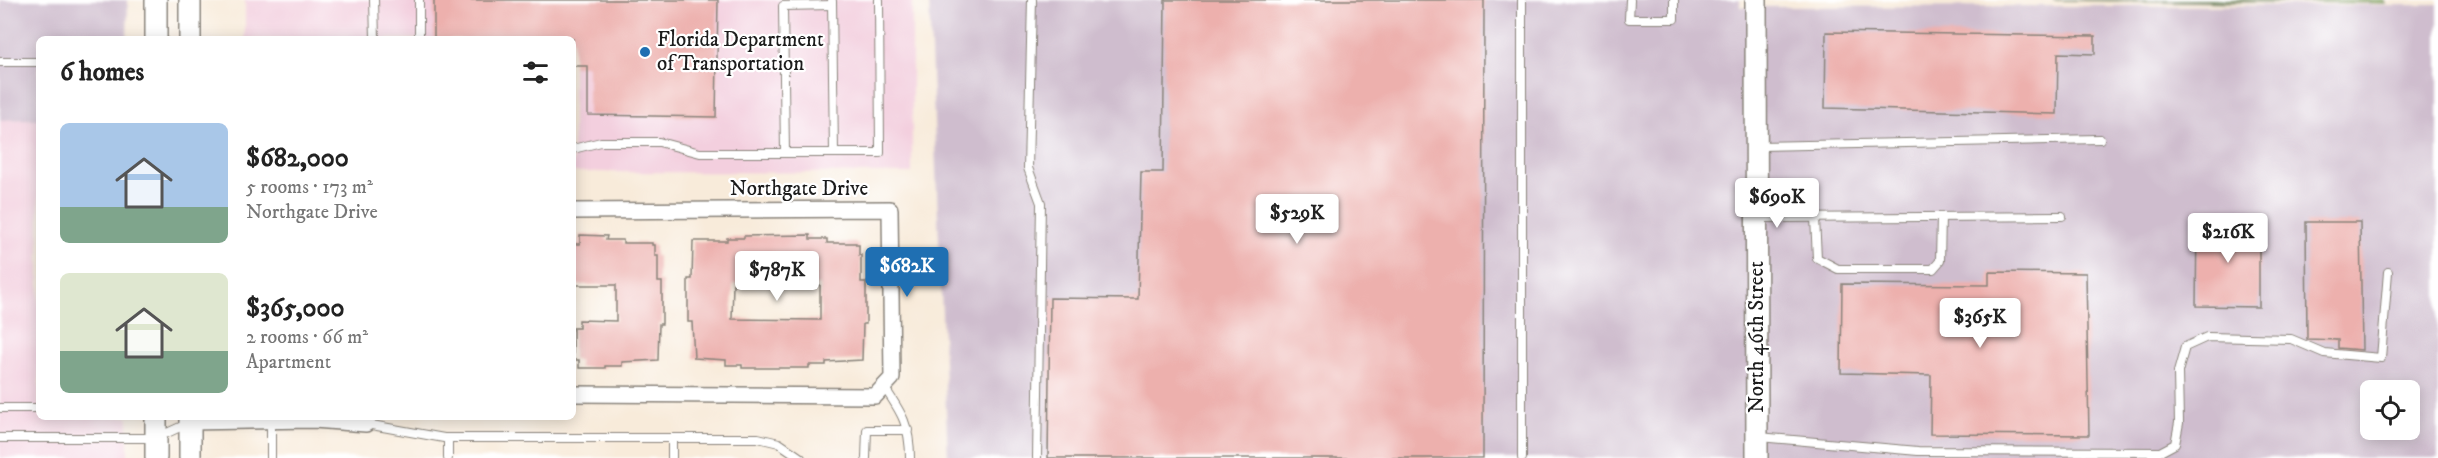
<!DOCTYPE html>
<html lang="en">
<head>
<meta charset="utf-8">
<style>
	:root { --surface:#fff; --page:#f6f6f6; --text:#222; --muted:#767676; --accent:#1f6fb2 }
	body { margin:0; font-family:"IM FELL DW Pica",serif; background:var(--page); color:var(--text); height:100vh; display:flex; flex-direction:column; font-size:22px; white-space:nowrap }
	* { box-sizing:border-box; margin:0 }
	p { font-size:20px; color:var(--muted) }
	.icon { flex:none; width:33px; height:33px; fill:none; stroke:currentColor; stroke-width:2; stroke-linecap:round; stroke-linejoin:round }
	.map { position:relative; flex:1; overflow:hidden }
	.details { position:absolute; left:36px; top:36px; width:540px; height:384px; display:flex; flex-direction:column; background:var(--surface); border-radius:9px; box-shadow:0 3px 15px #0003 }
	.details>* { flex:none }
	.buttons { position:absolute; left:2360px; top:380px; display:grid; gap:12px }
	.buttons a { display:grid; place-items:center; width:60px; height:60px; border-radius:9px; background:var(--surface); box-shadow:0 3px 15px #0003; font-size:30px }
	.price { position:absolute; translate:-50% -51px; padding:0 14px; border-radius:6px; background:#fff; color:#222; font-size:20px; line-height:39px; filter:drop-shadow(0 2px 3px #0008) }
	.price::after { content:''; position:absolute; left:50%; top:36px; width:18px; height:14px; margin-left:-9px; background:inherit; clip-path:polygon(0 0,100% 0,50% 100%) }
	.price.selected { background:var(--accent); color:#fff }
	ul { padding:0; list-style:none }
	li { display:flex; align-items:center; gap:18px; height:150px; padding:0 24px }
	li span { display:grid; place-items:center; flex:none; width:168px; height:120px; border-radius:9px; color:#555 }
	li>.icon { margin-inline-start:auto }
	span .icon { width:72px; height:72px; fill:#fffc; stroke-width:1 }
	li b { font-size:26px }
	h2 { display:flex; justify-content:space-between; align-items:center; height:72px; padding:0 24px; font-size:26px }
	.map>svg:first-child { display:block }
	.built { fill:#f3cfde }
	.industrial { fill:#cfbdce; fill-rule:evenodd }
	.green { fill:#a9d17b; stroke:#62764c; stroke-width:1.5 }
	.building { fill:#edb0ad; fill-rule:evenodd }
	.lines { fill:none; stroke-linecap:round; stroke-linejoin:round }
	.lane-casing { stroke:#8a847b; stroke-width:10 }
	.street-casing { stroke:#8a847b; stroke-width:18 }
	.secondary-casing { stroke:#8a847b; stroke-width:24 }
	.lane { stroke:#fff; stroke-width:8 }
	.street { stroke:#fff; stroke-width:15 }
	.secondary { stroke:#fff; stroke-width:21 }
	.poi-dot { fill:#1f6fb2; stroke:#fff; stroke-width:2 }
	.labels { text-anchor:middle; dominant-baseline:central; stroke-width:4.5; stroke-linejoin:round; paint-order:stroke }
	.poi-label { font-size:21px; fill:#1c1c1c; stroke:#fff; text-anchor:start }
	.street-label { font-size:21px; fill:#1c1c1c; stroke:#fff }
</style>
</head>
<body>
<div class="map">
<svg width="2438" height="458" viewBox="0 0 2438 458">
	<rect width="100%" height="100%" fill="#fff"/>
	<filter id="ink" filterUnits="userSpaceOnUse"><feTurbulence type="fractalNoise" baseFrequency=".0167" numOctaves="2"/><feDisplacementMap in="SourceGraphic" scale="12" xChannelSelector="R" yChannelSelector="G"/><feConvolveMatrix kernelMatrix="1 2 1 2 8 2 1 2 1" color-interpolation-filters="sRGB"/></filter>
	<filter id="wash" filterUnits="userSpaceOnUse"><feTurbulence type="fractalNoise" baseFrequency=".008" numOctaves="4" result="noise"/><feDisplacementMap in="SourceGraphic" scale="24" xChannelSelector="R" yChannelSelector="G"/><feGaussianBlur stdDeviation="1.35" result="paint"/><feColorMatrix in="noise" values="0 0 0 0 0 0 0 0 0 0 0 0 0 0 0 0 0 1.4 0 .05"/><feComposite in="paint" operator="in"/></filter>
	<g filter="url(#wash)">
		<rect width="100%" height="100%" fill="#f8ebda"/>
		<!-- built -->
		<g class="built">
			<path d="M 245,0 L 912,0 L 912,173 L 573,172 L 573,39 L 245,39 Z"/>
			<path d="M 39,119 L 39,417 L 128,417 L 128,458 L 0,458 L 0,120 Z"/>
		</g>
		<!-- industrial -->
		<g class="industrial">
			<path d="M 0,0 L 128,0 L 127,39 L 39,39 L 39,119 L 0,120 Z"/>
			<path d="M 929,0 L 1740,0 L 1740,7 L 2438,5 L 2438,458 L 948,458 ZM 2370,390 L 2409,390 L 2409,429 L 2370,429 Z"/>
		</g>
		<!-- green -->
		<path class="green" d="M 2053,0 L 2385,0 L 2385,3 Z"/>
		<g id="blocks">
			<!-- building -->
			<g class="building">
				<path d="M 434,0 L 718,0 L 716,117 L 588,115 L 588,66 L 573,66 L 573,39 L 434,39 Z"/>
				<path d="M 1165,0 L 1484,0 L 1483,458 L 1048,458 L 1050,298 L 1138,299 L 1141,172 L 1163,172 Z"/>
				<path d="M 1826,32 L 2095,36 L 2095,54 L 2058,53 L 2057,114 L 1825,108 Z"/>
				<path d="M 2197,221 L 2259,221 L 2259,307 L 2196,306 Z"/>
				<path d="M 2306,222 L 2360,222 L 2362,350 L 2338,348 L 2338,340 L 2307,339 Z"/>
				<path d="M 580,235 L 607,236 L 606,240 L 623,240 L 623,243 L 652,243 L 652,245 L 655,245 L 655,256 L 658,256 L 658,282 L 662,282 L 662,324 L 659,324 L 658,360 L 622,362 L 622,366 L 605,366 L 605,368 L 579,368 L 579,360 L 573,360 L 573,328 L 579,328 L 579,320 L 616,321 L 616,285 L 573,285 L 573,244 L 580,244 Z"/>
				<path d="M 810,235 L 810,239 L 827,239 L 827,243 L 856,243 L 856,245 L 859,245 L 859,255 L 861,255 L 861,282 L 866,282 L 866,324 L 863,324 L 862,360 L 826,362 L 826,365 L 809,365 L 809,368 L 742,368 L 742,365 L 726,365 L 726,360 L 694,358 L 692,322 L 688,322 L 688,279 L 692,279 L 693,241 L 727,241 L 727,238 L 744,238 L 744,236 ZM 733,284 L 820,285 L 820,320 L 732,319 Z"/>
				<path d="M 1989,272 L 2086,273 L 2089,435 L 1930,434 L 1931,375 L 1841,373 L 1842,284 L 1989,285 Z"/>
			</g>
		</g>
	</g>
	<g filter="url(#ink)">
		<use href="#blocks" fill-opacity="0" stroke="#8a847b" stroke-width="1.5"/>
		<g class="lines">
			<defs>
				<g id="lane">
					<path d="M 374,0 L 375,39"/>
					<path d="M 419,0 L 419,39"/>
					<path d="M 1032,0 L 1028,168 L 1041,203 L 1037,458"/>
					<path d="M 1630,0 L 1629,19 L 1674,19 L 1674,0"/>
					<path d="M 832,1 L 834,153"/>
					<path d="M 0,62 L 39,62"/>
					<path d="M 1758,146 L 2100,139"/>
					<path d="M 573,149 L 601,142 L 659,142 L 700,153 L 880,153 L 879,0"/>
					<path d="M 785,153 L 783,6 L 832,5"/>
					<path d="M 1759,218 L 2062,216"/>
					<path d="M 1815,218 L 1817,258 L 1838,269 L 1933,269 L 1940,261 L 1941,217"/>
					<path d="M 884,387 C 902,413 910,426 910,458"/>
					<path d="M 0,408 L 39,408"/>
					<path d="M 366,424 L 444,438 L 758,438 L 779,443 L 801,458"/>
					<path d="M 1759,437 L 1918,451 L 2160,452 L 2175,444 L 2179,423 L 2178,372 L 2185,347 L 2207,337 L 2291,339 L 2324,353 L 2381,358 L 2388,272"/>
					<path d="M 0,438 L 156,438 L 189,423"/>
					<path d="M 448,438 L 448,458"/>
					<path d="M 672,438 L 672,458"/>
					<path d="M 271,458 L 271,421"/>
					<path d="M 866,458 L 867,430 L 908,430"/>
					<path d="M 1522,458 L 1522,0"/>
				</g>
				<g id="street">
					<path d="M 573,211 L 890,209 L 892,378 L 875,396 L 573,394"/>
					<path d="M 190,422 L 314,420 L 366,424 L 367,417"/>
				</g>
				<g id="secondary">
					<path d="M 190,0 L 190,39"/>
					<path d="M 1756,0 L 1757,458"/>
					<path d="M 156,39 L 156,0"/>
					<path d="M 190,417 L 190,458"/>
					<path d="M 156,458 L 156,417"/>
				</g>
			</defs>
			<!-- lane casing -->
			<use href="#lane" class="lane-casing"/>
			<!-- street casing -->
			<use href="#street" class="street-casing"/>
			<!-- secondary casing -->
			<use href="#secondary" class="secondary-casing"/>
			<!-- lane -->
			<use href="#lane" class="lane"/>
			<!-- street -->
			<use href="#street" class="street"/>
			<!-- secondary -->
			<use href="#secondary" class="secondary"/>
		</g>
	</g>
	<!-- markers -->
	<circle class="poi-dot" cx="645" cy="52" r="6"/>
	<g class="labels">
		<!-- poi labels -->
		<g class="poi-label">
			<text x="657" y="40">Florida Department<tspan x="657" dy="24">of Transportation</tspan></text>
		</g>
		<!-- street labels -->
		<g class="street-label">
			<text x="799" y="189">Northgate Drive</text>
			<text transform="translate(1757 337) rotate(-90)">North 46th Street</text>
		</g>
	</g>
</svg>
<div class="buttons">
<a><svg class="icon" aria-label="locate" viewBox="0 0 24 24"><circle cx="12" cy="12" r="6"/><path d="M12 2v4M12 18v4M2 12h4M18 12h4"/></svg></a>
</div>
<b class="price" style="left:1777px;top:229px">$690K</b>
<b class="price" style="left:1297px;top:245px">$529K</b>
<b class="price" style="left:2228px;top:264px">$216K</b>
<b class="price selected" style="left:907px;top:298px">$682K</b>
<b class="price" style="left:777px;top:302px">$787K</b>
<b class="price" style="left:1980px;top:349px">$365K</b>
<section class="details">
<h2>6 homes<svg class="icon" aria-label="filters" viewBox="0 0 24 24"><path d="M4 7h16M4 17h16"/><circle cx="9" cy="7" r="2"/><circle cx="15" cy="17" r="2"/></svg></h2>
<ul>
<li><span style="background:linear-gradient(#a9c7e8 70%,#7fa58c 0)"><svg class="icon" aria-label="home" viewBox="0 0 24 24"><path d="M3 11l9-7 9 7M6 9v11h12V9"/></svg></span><div><b>$682,000</b><p>5 rooms · 173 m²</p><p>Northgate Drive</p></div></li>
<li><span style="background:linear-gradient(#dfe7d0 65%,#7fa58c 0)"><svg class="icon" aria-label="home" viewBox="0 0 24 24"><path d="M3 11l9-7 9 7M6 9v11h12V9"/></svg></span><div><b>$365,000</b><p>2 rooms · 66 m²</p><p>Apartment</p></div></li>
</ul>
</section>
</div>
</body>
</html>
